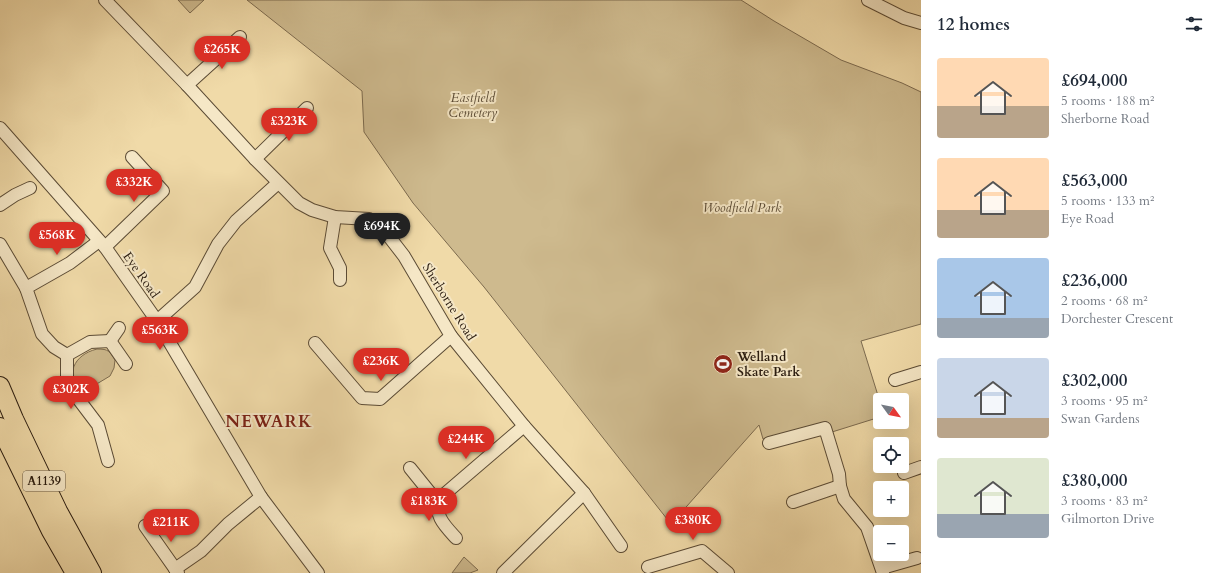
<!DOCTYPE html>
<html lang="en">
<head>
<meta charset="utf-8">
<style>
	:root { --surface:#fff; --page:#f6f6f7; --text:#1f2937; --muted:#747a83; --accent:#d93025 }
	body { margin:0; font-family:Cardo,serif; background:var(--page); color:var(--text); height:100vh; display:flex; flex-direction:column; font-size:15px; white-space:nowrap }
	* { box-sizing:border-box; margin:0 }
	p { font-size:13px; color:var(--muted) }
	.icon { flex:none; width:22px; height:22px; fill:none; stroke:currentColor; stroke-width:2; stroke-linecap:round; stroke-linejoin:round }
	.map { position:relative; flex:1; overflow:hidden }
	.panel { display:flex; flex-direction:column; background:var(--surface); width:300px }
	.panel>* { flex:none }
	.needle { width:26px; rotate:123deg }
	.buttons { position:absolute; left:873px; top:393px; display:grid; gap:8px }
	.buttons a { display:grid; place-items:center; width:36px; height:36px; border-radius:4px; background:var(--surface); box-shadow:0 4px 16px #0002; font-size:20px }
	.price { position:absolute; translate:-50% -34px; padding:0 9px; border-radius:14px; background:var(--accent); color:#fff; font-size:13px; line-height:26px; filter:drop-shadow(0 1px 2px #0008) }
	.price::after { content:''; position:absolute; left:50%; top:24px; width:12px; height:9px; margin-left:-6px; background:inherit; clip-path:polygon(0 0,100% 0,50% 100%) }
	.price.on { background:#222; color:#fff }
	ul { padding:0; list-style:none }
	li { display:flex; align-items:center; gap:12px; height:100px; padding:0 16px }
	li span { display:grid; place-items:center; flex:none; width:112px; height:80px; border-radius:4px; color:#555 }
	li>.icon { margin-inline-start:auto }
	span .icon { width:48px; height:48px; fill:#fffc; stroke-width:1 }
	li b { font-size:17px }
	h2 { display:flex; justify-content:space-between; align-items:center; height:48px; padding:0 16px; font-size:17px }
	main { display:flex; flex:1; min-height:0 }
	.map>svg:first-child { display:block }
	.green { fill:#ceba8e; stroke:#7c6a4e }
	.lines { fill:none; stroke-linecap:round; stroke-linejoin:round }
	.minor-casing { stroke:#5b4b35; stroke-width:14 }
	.highway-casing { stroke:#291b0f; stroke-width:20 }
	.minor { stroke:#f5e7c6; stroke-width:12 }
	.highway { stroke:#f0daa8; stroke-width:18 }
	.labels { text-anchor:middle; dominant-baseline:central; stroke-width:4; stroke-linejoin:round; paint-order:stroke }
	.shield { fill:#f5e7c6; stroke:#665846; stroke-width:1 }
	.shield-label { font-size:12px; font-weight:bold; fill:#291b0f }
	.park-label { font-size:13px; font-style:italic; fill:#5b4b35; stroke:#f5e7c6 }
	.street-label { font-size:13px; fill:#291b0f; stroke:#f5e7c6 }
	.poi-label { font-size:13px; font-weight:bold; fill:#291b0f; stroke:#f5e7c6; text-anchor:start }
	.district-label { font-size:17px; font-weight:bold; letter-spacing:1px; fill:#7a1f14; stroke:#f5e7c6 }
</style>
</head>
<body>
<main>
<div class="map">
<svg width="921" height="573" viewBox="0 0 921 573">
	<rect width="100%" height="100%" fill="#f0daa8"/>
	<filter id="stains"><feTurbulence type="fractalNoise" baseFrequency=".005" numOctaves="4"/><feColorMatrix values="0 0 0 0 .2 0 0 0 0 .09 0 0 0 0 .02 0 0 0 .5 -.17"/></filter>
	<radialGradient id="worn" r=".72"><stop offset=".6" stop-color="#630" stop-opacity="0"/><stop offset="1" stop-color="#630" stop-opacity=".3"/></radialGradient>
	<!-- green -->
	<g class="green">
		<path d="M 178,0 L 204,0 L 190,13 Z"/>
		<path d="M 247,0 L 741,0 L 774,21 L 841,60 L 902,83 L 921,92 L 921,324 L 861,341 L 880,402 L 880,417 L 832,432 L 827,422 L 763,439 L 759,425 L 671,524 L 484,287 L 413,203 L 364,132 L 362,91 Z"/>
		<path d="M 97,349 C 109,349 109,351 115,360 L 114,368 L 110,376 L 80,394 C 65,375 73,355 97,349 Z"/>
		<path d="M 464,557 L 478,570 L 470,573 L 452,573 Z"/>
	</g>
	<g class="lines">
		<defs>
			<g id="minor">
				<path d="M 105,0 L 187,85 L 255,159 L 299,203 L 312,210 L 335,217 L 369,219 L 387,234 L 404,256 L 451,336 L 524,426 L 584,493 L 621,546"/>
				<path d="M 868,0 L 904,18 L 921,23"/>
				<path d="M 187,85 L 240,37"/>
				<path d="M 0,128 L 105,247 L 157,321 L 261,497 L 318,573"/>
				<path d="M 255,159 L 307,108"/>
				<path d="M 0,205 L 15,195 L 30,188"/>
				<path d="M 335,217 L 330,248 L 340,268 L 340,280"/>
				<path d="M 0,244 L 26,288 L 42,334 L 54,347 L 67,355 L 90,342 L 110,341 L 126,364"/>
				<path d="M 105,247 L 163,191 L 132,157"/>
				<path d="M 26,288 L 70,263 L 99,241"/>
				<path d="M 157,321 L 195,287 L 218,244 L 236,221 L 278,183"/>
				<path d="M 110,341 L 119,328"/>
				<path d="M 315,343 L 362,398 L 380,399 L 451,336"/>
				<path d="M 67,355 L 67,377 L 70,388 L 98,425 L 108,461"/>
				<path d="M 895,380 L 921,372"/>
				<path d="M 769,443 L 825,428 L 839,474 L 840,486 L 844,499 L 867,527 L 883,573"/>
				<path d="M 410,468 L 431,494 L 440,498 L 524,426"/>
				<path d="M 904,473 L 921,467"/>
				<path d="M 440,498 C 433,515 445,526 456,538"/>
				<path d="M 793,502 L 840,486"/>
				<path d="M 145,526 L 178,573"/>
				<path d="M 648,567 L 702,551 L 728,573"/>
				<path d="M 882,568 L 917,558"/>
				<path d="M 175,569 L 201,551 L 228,524 L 261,497"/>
				<path d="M 503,573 L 584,493"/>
			</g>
			<g id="highway">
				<path d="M 0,386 L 14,419 L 58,511 L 92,573"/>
				<path d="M 0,427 L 51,531 L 75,573"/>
			</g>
		</defs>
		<!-- minor casing -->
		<use href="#minor" class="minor-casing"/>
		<!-- highway casing -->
		<use href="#highway" class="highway-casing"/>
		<!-- minor -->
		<use href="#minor" class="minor"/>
		<!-- highway -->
		<use href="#highway" class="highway"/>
	</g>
	<!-- icons -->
	<defs>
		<symbol id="stadium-disc" viewBox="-11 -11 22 22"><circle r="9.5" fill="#8f2418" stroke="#f5e7c6"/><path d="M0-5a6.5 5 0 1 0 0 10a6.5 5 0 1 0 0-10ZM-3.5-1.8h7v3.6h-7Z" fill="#fff"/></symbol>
	</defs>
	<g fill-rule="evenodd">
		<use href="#stadium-disc" x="712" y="353" width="22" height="22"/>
	</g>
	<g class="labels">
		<!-- shield labels -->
		<rect class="shield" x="23" y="471" width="42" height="20" rx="3"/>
		<g class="shield-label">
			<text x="44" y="481">A1139</text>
		</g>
		<!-- park labels -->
		<g class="park-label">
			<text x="473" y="98">Eastfield<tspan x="473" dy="15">Cemetery</tspan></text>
			<text x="742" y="208">Woodfield Park</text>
		</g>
		<!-- street labels -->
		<g class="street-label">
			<text transform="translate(141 275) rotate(55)">Eye Road</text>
			<text transform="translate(449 302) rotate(58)">Sherborne Road</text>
		</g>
		<!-- poi labels -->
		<g class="poi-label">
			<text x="737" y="357">Welland<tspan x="737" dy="15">Skate Park</tspan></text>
		</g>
		<!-- district labels -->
		<g class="district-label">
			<text x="269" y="421">NEWARK</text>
		</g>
	</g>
	<rect width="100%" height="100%" filter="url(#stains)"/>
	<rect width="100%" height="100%" fill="url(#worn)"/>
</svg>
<div class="buttons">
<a><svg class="needle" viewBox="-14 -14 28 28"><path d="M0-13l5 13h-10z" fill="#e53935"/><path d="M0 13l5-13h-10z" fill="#747a83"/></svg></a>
<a><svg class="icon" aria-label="locate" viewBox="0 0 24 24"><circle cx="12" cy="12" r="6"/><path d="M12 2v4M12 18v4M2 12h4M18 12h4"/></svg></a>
<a>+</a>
<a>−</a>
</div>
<b class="price" style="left:222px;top:70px">£265K</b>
<b class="price" style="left:289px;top:142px">£323K</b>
<b class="price" style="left:134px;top:203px">£332K</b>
<b class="price on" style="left:382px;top:247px">£694K</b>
<b class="price" style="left:57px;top:256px">£568K</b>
<b class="price" style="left:160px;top:351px">£563K</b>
<b class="price" style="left:381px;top:382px">£236K</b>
<b class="price" style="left:71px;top:410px">£302K</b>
<b class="price" style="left:466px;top:460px">£244K</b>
<b class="price" style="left:429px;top:522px">£183K</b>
<b class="price" style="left:693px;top:541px">£380K</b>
<b class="price" style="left:171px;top:543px">£211K</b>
</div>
<section class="panel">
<h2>12 homes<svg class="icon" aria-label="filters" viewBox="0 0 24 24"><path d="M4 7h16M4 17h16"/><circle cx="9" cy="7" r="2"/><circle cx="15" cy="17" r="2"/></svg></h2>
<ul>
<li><span style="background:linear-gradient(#ffd9b3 60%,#b9a48a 0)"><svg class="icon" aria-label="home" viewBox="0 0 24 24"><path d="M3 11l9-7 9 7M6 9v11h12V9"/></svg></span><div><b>£694,000</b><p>5 rooms · 188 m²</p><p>Sherborne Road</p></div></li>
<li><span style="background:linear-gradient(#ffd9b3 65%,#b9a48a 0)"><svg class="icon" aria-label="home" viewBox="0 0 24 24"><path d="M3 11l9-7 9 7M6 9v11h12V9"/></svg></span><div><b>£563,000</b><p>5 rooms · 133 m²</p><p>Eye Road</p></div></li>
<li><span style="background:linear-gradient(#a9c7e8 75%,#9aa5b1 0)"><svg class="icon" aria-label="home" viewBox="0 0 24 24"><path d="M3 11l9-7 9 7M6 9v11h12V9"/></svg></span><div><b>£236,000</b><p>2 rooms · 68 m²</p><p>Dorchester Crescent</p></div></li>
<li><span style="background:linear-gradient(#c9d6e8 75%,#b9a48a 0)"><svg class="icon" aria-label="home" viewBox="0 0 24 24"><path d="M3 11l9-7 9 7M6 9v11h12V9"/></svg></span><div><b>£302,000</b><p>3 rooms · 95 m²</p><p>Swan Gardens</p></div></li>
<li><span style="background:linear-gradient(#dfe7d0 70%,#9aa5b1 0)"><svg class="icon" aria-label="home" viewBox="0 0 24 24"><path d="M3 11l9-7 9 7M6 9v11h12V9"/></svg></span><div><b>£380,000</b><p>3 rooms · 83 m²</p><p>Gilmorton Drive</p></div></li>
</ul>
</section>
</main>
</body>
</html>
